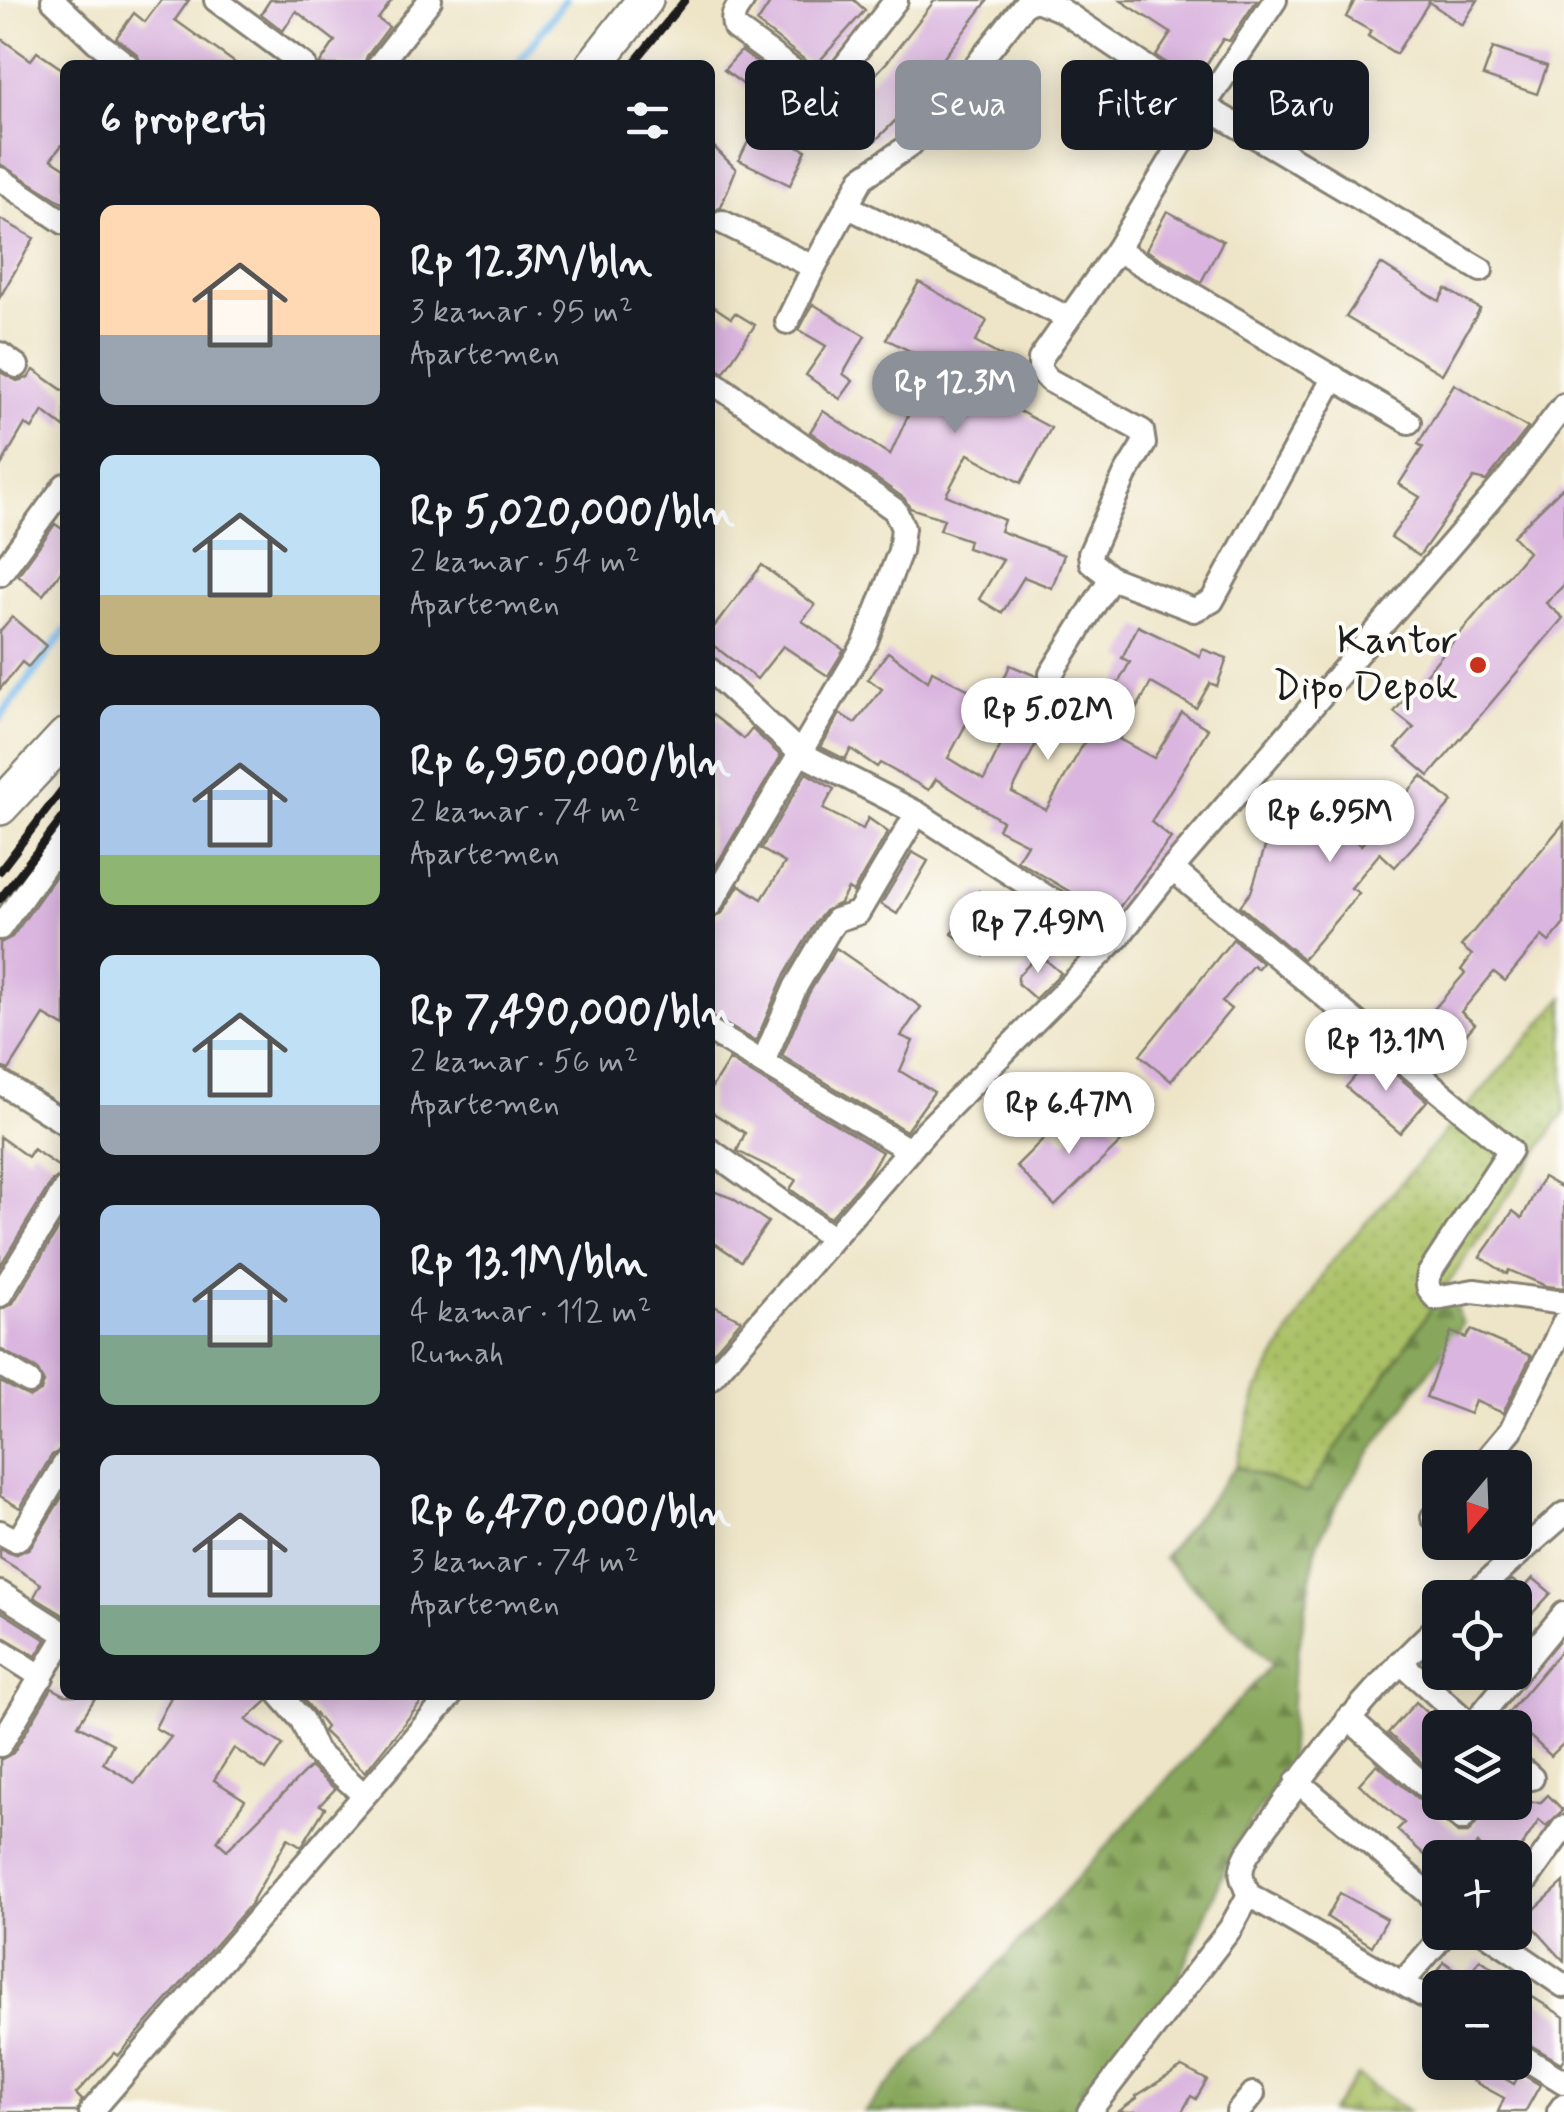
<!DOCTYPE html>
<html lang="id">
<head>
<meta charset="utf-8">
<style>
	:root { --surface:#171b24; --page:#242831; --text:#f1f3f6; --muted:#9ea1a6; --accent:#8c9099 }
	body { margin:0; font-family:Mynerve,sans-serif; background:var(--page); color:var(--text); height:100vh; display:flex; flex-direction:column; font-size:38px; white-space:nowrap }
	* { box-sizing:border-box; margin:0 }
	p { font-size:32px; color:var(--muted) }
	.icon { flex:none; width:55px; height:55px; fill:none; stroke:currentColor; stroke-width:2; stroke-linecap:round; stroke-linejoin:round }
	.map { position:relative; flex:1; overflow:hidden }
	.sheet { position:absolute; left:60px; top:60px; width:655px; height:1640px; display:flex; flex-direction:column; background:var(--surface); border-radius:15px; box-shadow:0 5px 25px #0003 }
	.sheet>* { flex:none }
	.banner { position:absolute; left:745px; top:60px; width:668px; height:90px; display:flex; gap:20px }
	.needle { width:65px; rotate:199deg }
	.buttons { position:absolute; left:1422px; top:1450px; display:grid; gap:20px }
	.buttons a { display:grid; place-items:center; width:110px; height:110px; border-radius:15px; background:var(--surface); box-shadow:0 5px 25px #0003; font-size:50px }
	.price { position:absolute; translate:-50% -85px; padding:0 22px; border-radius:35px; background:#fff; color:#222; font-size:32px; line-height:65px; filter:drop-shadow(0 2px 5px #0008) }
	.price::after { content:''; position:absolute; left:50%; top:60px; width:30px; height:22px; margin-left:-15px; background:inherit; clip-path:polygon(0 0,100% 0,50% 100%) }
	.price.active { background:var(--accent); color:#fff }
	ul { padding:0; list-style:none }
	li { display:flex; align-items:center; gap:30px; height:250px; padding:0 40px }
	li span { display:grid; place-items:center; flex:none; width:280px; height:200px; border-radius:15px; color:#555 }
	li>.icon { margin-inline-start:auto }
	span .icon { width:120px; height:120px; fill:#fffc; stroke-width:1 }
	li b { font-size:42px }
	h2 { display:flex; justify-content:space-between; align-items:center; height:120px; padding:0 40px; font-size:42px }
	.tag { padding:0 35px; border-radius:15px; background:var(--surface); box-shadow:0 5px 25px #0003; font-size:35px; line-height:90px }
	.tag.active { background:var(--accent); color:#fff }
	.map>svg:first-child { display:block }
	.grass { fill:url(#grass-dots); stroke:#646e41; stroke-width:2.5 }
	.forest { fill:url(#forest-firs); stroke:#52623c; stroke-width:2.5 }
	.cemetery { fill:url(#cemetery-stones); stroke:#646e41; stroke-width:2.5 }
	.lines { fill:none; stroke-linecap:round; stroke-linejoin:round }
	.stream { stroke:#7abcef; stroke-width:8 }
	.building { fill:#dab5df }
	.street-casing { stroke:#858072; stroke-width:28 }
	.primary-casing { stroke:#858072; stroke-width:40 }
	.street { stroke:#fff; stroke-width:22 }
	.primary { stroke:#fff; stroke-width:35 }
	.rail { stroke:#1c1c1c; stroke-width:8 }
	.poi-dot { fill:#c8321e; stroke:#fdfcf7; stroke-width:4 }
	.labels { text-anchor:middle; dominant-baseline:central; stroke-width:8; stroke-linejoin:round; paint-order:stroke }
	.poi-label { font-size:40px; fill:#1c1c1c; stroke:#fdfcf7; text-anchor:end }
</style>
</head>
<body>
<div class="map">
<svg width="1564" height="2112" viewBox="0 0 1564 2112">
	<defs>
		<pattern id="grass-dots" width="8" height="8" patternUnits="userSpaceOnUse" patternTransform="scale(2.5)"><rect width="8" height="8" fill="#abc166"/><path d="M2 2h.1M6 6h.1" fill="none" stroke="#93a558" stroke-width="1.8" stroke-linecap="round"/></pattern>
		<pattern id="forest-firs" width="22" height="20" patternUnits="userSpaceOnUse" patternTransform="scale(2.5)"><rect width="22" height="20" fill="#88a75b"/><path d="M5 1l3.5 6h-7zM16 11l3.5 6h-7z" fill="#6e874a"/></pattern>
		<pattern id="cemetery-stones" width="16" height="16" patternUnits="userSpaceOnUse" patternTransform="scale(2.5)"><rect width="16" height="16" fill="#abc166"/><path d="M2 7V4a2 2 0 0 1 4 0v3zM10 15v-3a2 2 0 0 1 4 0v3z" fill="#93a558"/></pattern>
	</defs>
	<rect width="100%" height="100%" fill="#fdfcf7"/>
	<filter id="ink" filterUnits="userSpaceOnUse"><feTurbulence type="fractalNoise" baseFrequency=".01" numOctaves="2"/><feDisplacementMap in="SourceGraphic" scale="20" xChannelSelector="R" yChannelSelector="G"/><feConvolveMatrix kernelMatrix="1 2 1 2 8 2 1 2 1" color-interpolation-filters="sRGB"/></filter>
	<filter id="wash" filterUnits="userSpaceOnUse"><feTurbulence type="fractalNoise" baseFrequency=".0048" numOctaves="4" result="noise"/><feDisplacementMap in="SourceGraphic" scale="40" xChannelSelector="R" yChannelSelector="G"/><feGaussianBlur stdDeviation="2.25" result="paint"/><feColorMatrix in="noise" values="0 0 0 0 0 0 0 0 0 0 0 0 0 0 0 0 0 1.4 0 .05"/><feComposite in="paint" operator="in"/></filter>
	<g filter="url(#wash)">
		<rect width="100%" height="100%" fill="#eee5c8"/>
		<!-- grass -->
		<path class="grass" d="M 1564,997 L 1564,1113 L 1306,1493 L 1236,1466 L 1258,1389 L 1327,1267 Z"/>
		<!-- forest -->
		<path class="forest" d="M 1447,1285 L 1463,1324 L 1346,1487 L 1317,1544 L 1293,1681 L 1289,1766 L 1235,1845 L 1165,2012 L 1068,2112 L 864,2112 L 1272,1664 L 1163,1558 L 1236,1466 L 1306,1493 Z"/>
		<!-- cemetery -->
		<path class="cemetery" d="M 1357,2076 L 1358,2076 L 1409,2112 L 1330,2112 Z"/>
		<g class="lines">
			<!-- stream -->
			<g class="stream">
				<path d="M 517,65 L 565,0"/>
				<path d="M 0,718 L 65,631"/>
			</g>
		</g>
		<g id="blocks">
			<!-- building -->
			<g class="building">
				<path d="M 161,0 L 189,0 L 175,20 L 238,65 L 142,65 L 137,54 L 116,38 L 134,13 L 145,22 Z"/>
				<path d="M 270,0 L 392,0 L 378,19 L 389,27 L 367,56 L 364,65 L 319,65 L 335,41 L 296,11 L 283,31 L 261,14 Z"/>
				<path d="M 772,0 L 854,0 L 865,10 L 814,67 L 757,23 Z"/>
				<path d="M 935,0 L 988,0 L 919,90 L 930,100 L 923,109 L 909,124 L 900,116 L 874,142 L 842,111 L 887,62 Z"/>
				<path d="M 1120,0 L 1257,0 L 1229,41 L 1223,39 L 1195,82 L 1156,56 L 1171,33 Z"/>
				<path d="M 1355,0 L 1478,0 L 1462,25 L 1429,2 L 1396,54 L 1368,36 L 1371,31 L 1346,17 Z"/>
				<path d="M 0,38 L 31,60 L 37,52 L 65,71 L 65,141 L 51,159 L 65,168 L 65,204 L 0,164 Z"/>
				<path d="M 1493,48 L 1547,66 L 1537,94 L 1483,76 Z"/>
				<path d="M 741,51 L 804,97 L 796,106 L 762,78 L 752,91 L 724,70 Z"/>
				<path d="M 756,126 L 806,150 L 790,185 L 739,160 Z"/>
				<path d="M 710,143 L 736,169 L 721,207 L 710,214 Z"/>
				<path d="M 1167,211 L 1223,241 L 1201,282 L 1146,250 Z"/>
				<path d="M 0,219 L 34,238 L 0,297 Z"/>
				<path d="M 1381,264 L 1439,301 L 1446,289 L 1480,309 L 1442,374 L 1346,317 Z"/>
				<path d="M 919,282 L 987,321 L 975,342 L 1021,367 L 1002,402 L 1051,428 L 1021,483 L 968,454 L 946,495 L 1004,520 L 1000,531 L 1064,555 L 1052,588 L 1024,577 L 1002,613 L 979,599 L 1003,560 L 967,548 L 969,540 L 940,530 L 944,519 L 910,508 L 904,498 L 810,432 L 823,411 L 890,455 L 915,400 L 899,392 L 918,355 L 886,339 Z"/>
				<path d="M 710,304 L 731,318 L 735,313 L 755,325 L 724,372 L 710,365 Z"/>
				<path d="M 813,304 L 865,336 L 843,374 L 853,381 L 840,399 L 806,375 L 826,346 L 799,330 Z"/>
				<path d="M 34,370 L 65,392 L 65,428 L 43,411 L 32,429 L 25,424 L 0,467 L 0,372 L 17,381 L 28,378 Z"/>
				<path d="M 1454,384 L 1528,428 L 1486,481 L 1474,478 L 1419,556 L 1391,537 L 1420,497 L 1399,484 L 1423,447 L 1418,444 Z"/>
				<path d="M 1564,486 L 1564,585 L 1546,603 L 1563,618 L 1429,776 L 1396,748 L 1414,728 L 1394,712 L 1528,552 L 1513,536 Z"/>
				<path d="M 55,524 L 65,531 L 65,566 L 43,595 L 18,575 Z"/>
				<path d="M 762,565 L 815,605 L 802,621 L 844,650 L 828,676 L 783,646 L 757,679 L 710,643 L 710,632 Z"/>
				<path d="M 12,617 L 46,646 L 28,667 L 22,662 L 0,689 L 0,631 Z"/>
				<path d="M 1138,626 L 1200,656 L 1202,649 L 1227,658 L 1217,686 L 1210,683 L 1196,708 L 1151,683 L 1119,739 L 1154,758 L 1182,713 L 1208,729 L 1151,822 L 1171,838 L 1112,917 L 1017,860 L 1027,844 L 998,829 L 1002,821 L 936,779 L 929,790 L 880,763 L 877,767 L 851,749 L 845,759 L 821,747 L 840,714 L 855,723 L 882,689 L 868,679 L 888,652 L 928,681 L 932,671 L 981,696 L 948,758 L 984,780 L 1021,703 L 998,693 L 1010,665 L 1036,676 L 1044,687 L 1064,687 L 1012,792 L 1046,810 L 1130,662 L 1122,658 Z"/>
				<path d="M 710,713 L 744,739 L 752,729 L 781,756 L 710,876 Z"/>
				<path d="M 806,773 L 834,789 L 823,809 L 863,829 L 868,818 L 888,832 L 853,892 L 848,889 L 840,903 L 825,911 L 816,922 L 783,978 L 756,1041 L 710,1016 L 710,920 L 722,913 L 739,885 L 762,899 L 785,863 L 761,849 Z"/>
				<path d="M 1422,776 L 1452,802 L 1395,867 L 1380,853 L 1351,888 L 1359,893 L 1303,959 L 1240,906 L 1251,892 L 1266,844 L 1306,798 L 1361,845 Z"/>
				<path d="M 1564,823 L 1564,924 L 1549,942 L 1542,936 L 1505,981 L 1494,972 L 1461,1012 L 1475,1024 L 1447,1056 L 1416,1030 L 1465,973 L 1461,970 L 1472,955 L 1461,946 Z"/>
				<path d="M 912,852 L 928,861 L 897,914 L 881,904 Z"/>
				<path d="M 65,863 L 65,1027 L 44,1015 L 9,1070 L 0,1067 L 0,943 L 12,937 Z"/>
				<path d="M 979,891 L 1013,913 L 984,956 L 952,934 Z"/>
				<path d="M 1034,907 L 1071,928 L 1053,953 L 1019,929 Z"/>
				<path d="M 1233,939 L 1262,963 L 1257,969 L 1253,965 L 1222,1002 L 1231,1009 L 1171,1081 L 1140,1055 Z"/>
				<path d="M 836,948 L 921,1007 L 901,1036 L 913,1041 L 900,1071 L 934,1092 L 906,1131 L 782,1056 L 809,993 Z"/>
				<path d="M 1039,954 L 1061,973 L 1035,999 L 1018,984 L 1018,976 Z"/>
				<path d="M 1373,1055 L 1427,1101 L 1400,1133 L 1346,1087 Z"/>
				<path d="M 729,1060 L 882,1152 L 868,1175 L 830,1218 L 790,1189 L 796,1180 L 737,1151 L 745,1133 L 710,1111 L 710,1090 Z"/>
				<path d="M 1098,1111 L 1125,1138 L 1055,1206 L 1016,1166 L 1053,1129 L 1066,1142 Z"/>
				<path d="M 0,1137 L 28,1157 L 33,1149 L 65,1171 L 65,1174 L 52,1181 L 0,1266 Z"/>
				<path d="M 1543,1177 L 1564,1189 L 1564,1288 L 1546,1286 L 1509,1270 L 1507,1274 L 1480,1257 L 1513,1211 L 1522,1218 Z"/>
				<path d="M 710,1190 L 732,1198 L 768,1222 L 741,1261 L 710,1240 Z"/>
				<path d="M 65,1218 L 65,1448 L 52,1455 L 20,1508 L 0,1496 L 0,1382 L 30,1397 L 41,1391 L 44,1382 L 37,1369 L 0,1349 L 0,1310 L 13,1303 Z"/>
				<path d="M 710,1304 L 741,1320 L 710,1356 Z"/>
				<path d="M 1471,1330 L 1531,1356 L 1503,1413 L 1475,1401 L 1470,1414 L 1426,1397 L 1451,1332 L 1466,1338 Z"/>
				<path d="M 65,1492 L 65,1616 L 34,1597 L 41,1584 L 0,1558 L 0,1549 L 15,1555 L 30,1548 Z"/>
				<path d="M 1533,1578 L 1551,1593 L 1515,1632 L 1515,1598 L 1492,1598 L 1512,1580 L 1523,1589 Z"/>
				<path d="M 0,1611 L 46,1640 L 36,1656 L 0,1635 Z"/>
				<path d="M 1564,1647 L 1564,1743 L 1551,1756 L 1521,1728 L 1495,1728 Z"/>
				<path d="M 52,1688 L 65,1695 L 97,1695 L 78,1725 L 113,1744 L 103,1763 L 135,1783 L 171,1737 L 155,1728 L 172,1695 L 265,1695 L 267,1701 L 246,1720 L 283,1745 L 266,1770 L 234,1748 L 214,1780 L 245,1800 L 217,1841 L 227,1850 L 310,1767 L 335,1789 L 320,1805 L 325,1808 L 303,1844 L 301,1846 L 288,1838 L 249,1906 L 118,2056 L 114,2053 L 76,2094 L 82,2100 L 76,2112 L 0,2112 L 0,1760 L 13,1753 Z"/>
				<path d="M 300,1695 L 427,1695 L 365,1772 L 323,1731 L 326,1727 Z"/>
				<path d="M 1416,1702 L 1440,1724 L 1440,1779 L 1388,1733 Z"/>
				<path d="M 1377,1764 L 1458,1833 L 1468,1833 L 1476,1823 L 1476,1813 L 1466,1802 L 1541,1802 L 1548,1795 L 1563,1810 L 1546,1826 L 1539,1820 L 1514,1858 L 1489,1858 L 1478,1844 L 1466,1858 L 1428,1858 L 1397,1830 L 1404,1823 L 1359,1784 Z"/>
				<path d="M 1564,1882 L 1564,1961 L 1525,1918 Z"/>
				<path d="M 1340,1893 L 1387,1919 L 1372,1946 L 1327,1917 Z"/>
				<path d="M 1480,1959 L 1499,1973 L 1488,1988 L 1440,1988 L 1431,1982 L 1444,1962 L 1467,1977 Z"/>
				<path d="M 1515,1986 L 1564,2017 L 1564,2058 L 1561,2063 L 1515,2036 Z"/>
				<path d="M 1482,2065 L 1514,2084 L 1520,2073 L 1540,2085 L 1525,2112 L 1498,2112 L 1504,2098 L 1473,2081 Z"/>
				<path d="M 1182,2067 L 1207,2080 L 1196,2099 L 1191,2096 L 1182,2112 L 1118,2112 L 1137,2098 L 1136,2096 Z"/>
			</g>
		</g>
	</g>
	<g filter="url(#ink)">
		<use href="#blocks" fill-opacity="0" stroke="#858072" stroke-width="2.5"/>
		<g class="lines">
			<defs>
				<g id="street">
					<path d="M 53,0 L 97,42 L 127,65"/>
					<path d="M 216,0 L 304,65"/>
					<path d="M 743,0 C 736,10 730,16 735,28 L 824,93 L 896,0"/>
					<path d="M 1037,0 L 1061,10 L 1204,106 L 1481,270"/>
					<path d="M 379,65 L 430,0"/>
					<path d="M 0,179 L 65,223"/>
					<path d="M 847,206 L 1068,318"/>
					<path d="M 722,222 L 814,267 L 862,178 L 910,145 L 934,119 L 1025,4 L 1036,0"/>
					<path d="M 1117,250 L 1409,422"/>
					<path d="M 787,322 L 814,267"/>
					<path d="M 0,354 L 17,366"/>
					<path d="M 710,380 L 895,510 L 903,528 L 900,551 L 865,643 L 800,753 L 710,670"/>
					<path d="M 0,574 L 65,485"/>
					<path d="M 1111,578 L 1091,562 L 1090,554 L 1126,473 L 1144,444 L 1142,431 L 1049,380 L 1040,370 L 1040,359 L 1117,250 L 1204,106 L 1275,0"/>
					<path d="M 1051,674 L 1111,578 L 1194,610 L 1212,601 L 1334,377"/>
					<path d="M 1172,869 L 1510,1150 L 1429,1274 C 1426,1285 1428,1290 1436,1298 L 1474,1291 L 1564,1303"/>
					<path d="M 710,905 L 800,753 L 917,813 L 1045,896 L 1118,937"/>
					<path d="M 0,928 L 65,837"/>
					<path d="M 710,1031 L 909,1150"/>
					<path d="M 763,1062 L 796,986 L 829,930 L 836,920 L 858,913 L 917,813"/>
					<path d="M 0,1082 L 65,1123"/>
					<path d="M 710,1150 L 832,1238"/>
					<path d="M 0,1295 L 65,1189"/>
					<path d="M 0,1364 L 29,1382"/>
					<path d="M 710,1379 L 927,1130 L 1118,937 L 1172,869 L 1510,476 L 1564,405"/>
					<path d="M 1479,1468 L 1511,1430 L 1564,1323"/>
					<path d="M 1433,1517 L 1440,1509"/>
					<path d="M 0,1532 L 15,1540 L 21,1536 L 65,1463"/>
					<path d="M 0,1593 L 65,1634"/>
					<path d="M 1469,1598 L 1564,1514"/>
					<path d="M 1440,1624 C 1365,1694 1304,1770 1247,1855 C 1238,1872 1241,1879 1249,1895 L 1440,2005"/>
					<path d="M 0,1650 L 42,1677"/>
					<path d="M 1400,1662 L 1474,1728"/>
					<path d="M 280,1695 L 302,1720 L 316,1752 L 364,1795"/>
					<path d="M 1348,1718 L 1440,1799"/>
					<path d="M 1472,1726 L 1564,1614"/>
					<path d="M 0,1745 L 65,1637"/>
					<path d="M 1515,1763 L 1532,1778"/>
					<path d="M 1297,1781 L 1440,1903"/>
					<path d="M 1443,1802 L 1462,1819"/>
					<path d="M 1515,1896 L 1564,1827"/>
					<path d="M 1485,1932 L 1564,1986"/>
					<path d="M 1403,1982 L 1446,1932"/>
					<path d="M 1515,2052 L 1564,2082"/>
					<path d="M 91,2112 L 451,1695"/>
					<path d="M 1089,2112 L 1230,1929 L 1249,1895"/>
					<path d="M 1238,2112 L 1253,2094"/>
					<path d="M 1559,2112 L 1564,2105"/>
				</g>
				<g id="primary">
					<path d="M 594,65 L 645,0"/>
					<path d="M 0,807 L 65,737"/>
				</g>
			</defs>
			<!-- street casing -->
			<use href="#street" class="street-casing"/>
			<!-- primary casing -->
			<use href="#primary" class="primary-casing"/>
			<!-- street -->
			<use href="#street" class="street"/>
			<!-- primary -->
			<use href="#primary" class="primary"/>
			<!-- rail -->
			<g class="rail">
				<path d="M 632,65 L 685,0"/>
				<path d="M 0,871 L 65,786"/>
				<path d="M 0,899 L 65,815"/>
			</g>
		</g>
	</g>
	<!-- markers -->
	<circle class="poi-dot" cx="1478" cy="665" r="10"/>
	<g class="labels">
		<!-- poi labels -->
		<g class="poi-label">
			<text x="1458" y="642">Kantor<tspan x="1458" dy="46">Dipo Depok</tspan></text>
		</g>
	</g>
</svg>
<div class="buttons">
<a><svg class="needle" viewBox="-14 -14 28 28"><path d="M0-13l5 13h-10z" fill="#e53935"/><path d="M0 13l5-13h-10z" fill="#9ea1a6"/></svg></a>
<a><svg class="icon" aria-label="locate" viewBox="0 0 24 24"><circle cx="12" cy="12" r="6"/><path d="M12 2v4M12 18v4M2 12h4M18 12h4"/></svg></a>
<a><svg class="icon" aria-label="layers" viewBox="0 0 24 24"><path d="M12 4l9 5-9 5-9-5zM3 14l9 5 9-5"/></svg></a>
<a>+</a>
<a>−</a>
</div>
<b class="price active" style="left:955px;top:436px">Rp 12.3M</b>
<b class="price" style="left:1048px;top:763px">Rp 5.02M</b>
<b class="price" style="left:1330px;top:865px">Rp 6.95M</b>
<b class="price" style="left:1038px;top:976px">Rp 7.49M</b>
<b class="price" style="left:1386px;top:1094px">Rp 13.1M</b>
<b class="price" style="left:1069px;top:1157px">Rp 6.47M</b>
<div class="banner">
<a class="tag">Beli</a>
<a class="tag active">Sewa</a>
<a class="tag">Filter</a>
<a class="tag">Baru</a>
</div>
<section class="sheet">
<h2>6 properti<svg class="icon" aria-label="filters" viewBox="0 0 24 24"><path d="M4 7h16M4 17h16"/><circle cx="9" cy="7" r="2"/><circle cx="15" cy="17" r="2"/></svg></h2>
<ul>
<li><span style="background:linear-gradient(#ffd9b3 65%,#9aa5b1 0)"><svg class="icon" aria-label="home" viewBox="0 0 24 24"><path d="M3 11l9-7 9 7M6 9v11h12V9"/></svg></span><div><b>Rp 12.3M/bln</b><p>3 kamar · 95 m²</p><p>Apartemen</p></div></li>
<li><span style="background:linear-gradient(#bfe0f5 70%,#c2b280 0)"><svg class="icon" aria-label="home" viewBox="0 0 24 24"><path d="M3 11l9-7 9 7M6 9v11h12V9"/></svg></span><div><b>Rp 5,020,000/bln</b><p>2 kamar · 54 m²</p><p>Apartemen</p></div></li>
<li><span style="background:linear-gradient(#a9c7e8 75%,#8fb573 0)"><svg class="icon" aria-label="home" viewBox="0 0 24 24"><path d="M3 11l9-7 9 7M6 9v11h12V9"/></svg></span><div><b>Rp 6,950,000/bln</b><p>2 kamar · 74 m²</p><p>Apartemen</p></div></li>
<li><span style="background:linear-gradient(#bfe0f5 75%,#9aa5b1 0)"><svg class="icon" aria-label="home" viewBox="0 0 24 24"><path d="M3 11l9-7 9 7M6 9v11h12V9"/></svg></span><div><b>Rp 7,490,000/bln</b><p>2 kamar · 56 m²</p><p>Apartemen</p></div></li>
<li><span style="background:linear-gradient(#a9c7e8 65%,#7fa58c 0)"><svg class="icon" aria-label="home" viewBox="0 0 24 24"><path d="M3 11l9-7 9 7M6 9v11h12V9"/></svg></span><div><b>Rp 13.1M/bln</b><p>4 kamar · 112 m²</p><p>Rumah</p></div></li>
<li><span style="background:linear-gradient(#c9d6e8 75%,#7fa58c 0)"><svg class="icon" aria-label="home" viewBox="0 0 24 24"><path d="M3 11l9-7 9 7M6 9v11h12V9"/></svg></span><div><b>Rp 6,470,000/bln</b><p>3 kamar · 74 m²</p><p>Apartemen</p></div></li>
</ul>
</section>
</div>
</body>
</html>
